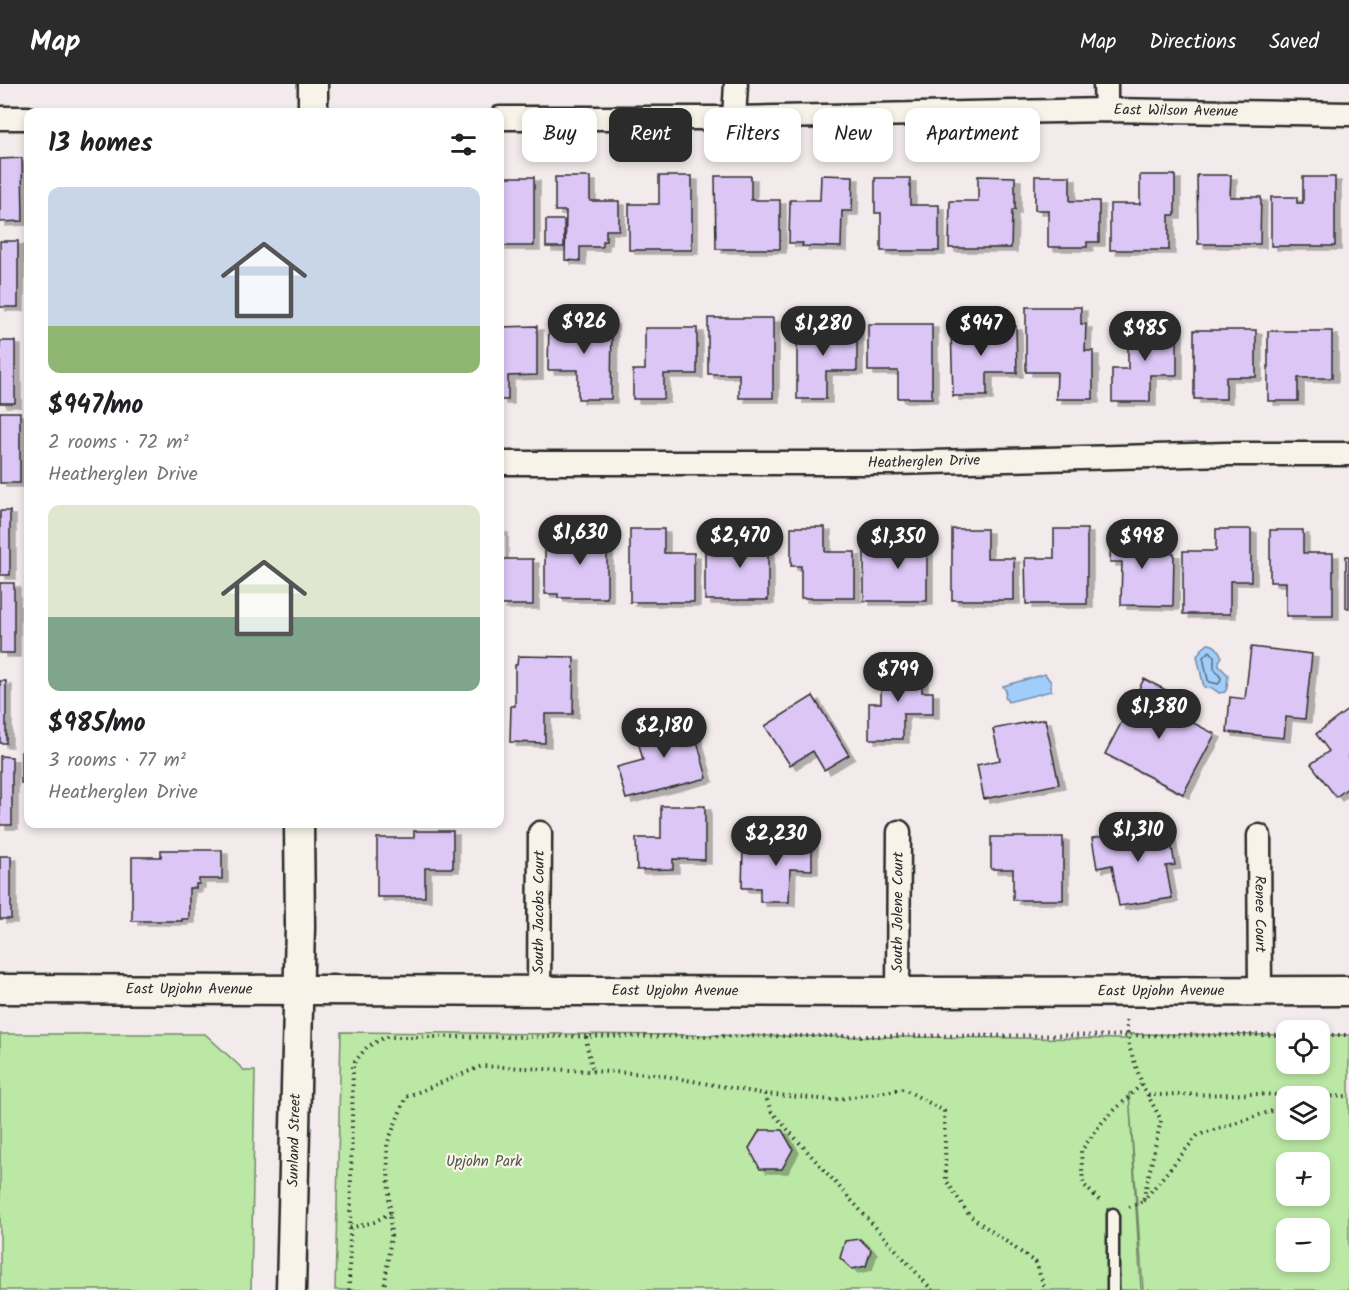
<!DOCTYPE html>
<html lang="en">
<head>
<meta charset="utf-8">
<style>
	:root { --surface:#fff; --page:#f6f6f6; --text:#202124; --muted:#757577; --accent:#2b2b2b }
	body { margin:0; font-family:Kalam,sans-serif; background:var(--page); color:var(--text); height:100vh; display:flex; flex-direction:column; font-size:22px; white-space:nowrap }
	* { box-sizing:border-box; margin:0 }
	p { font-size:20px; color:var(--muted) }
	.icon { flex:none; width:33px; height:33px; fill:none; stroke:currentColor; stroke-width:2; stroke-linecap:round; stroke-linejoin:round }
	.map { position:relative; flex:1; overflow:hidden }
	.drawer { position:absolute; left:24px; top:24px; width:480px; height:720px; display:flex; flex-direction:column; background:var(--surface); border-radius:12px; box-shadow:0 3px 9px #0003 }
	.drawer>* { flex:none }
	.guide { position:absolute; left:522px; top:24px; width:570px; height:54px; display:flex; gap:12px }
	.fabs { position:absolute; left:1276px; top:936px; display:grid; gap:12px }
	.fabs a { display:grid; place-items:center; width:54px; height:54px; border-radius:12px; background:var(--surface); box-shadow:0 3px 9px #0003; font-size:30px }
	.price { position:absolute; translate:-50% -51px; padding:0 14px; border-radius:21px; background:var(--accent); color:#fff; font-size:20px; line-height:39px; filter:drop-shadow(0 2px 3px #0008) }
	.price::after { content:''; position:absolute; left:50%; top:36px; width:18px; height:14px; margin-left:-9px; background:inherit; clip-path:polygon(0 0,100% 0,50% 100%) }
	.price.on { background:#222; color:#fff }
	ul { padding:0; list-style:none }
	li { display:grid; align-content:center; gap:12px; height:318px; padding:0 24px }
	li span { display:grid; place-items:center; height:186px; border-radius:12px; color:#555 }
	li>.icon { margin-inline-start:auto }
	span .icon { width:108px; height:108px; fill:#fffc; stroke-width:1 }
	li b { font-size:26px }
	h2 { display:flex; justify-content:space-between; align-items:center; height:72px; padding:0 24px; font-size:26px }
	.pill { padding:0 21px; border-radius:12px; background:var(--surface); box-shadow:0 3px 9px #0003; font-size:21px; line-height:54px }
	.pill.on { background:var(--accent); color:#fff }
	header { display:flex; align-items:center; gap:36px; box-sizing:border-box; height:84px; padding:0 30px; background:var(--accent); color:#fff }
	header strong { font-size:28px }
	nav { display:flex; gap:33px; margin-inline-start:auto; font-size:21px }
	.map>svg:first-child { display:block }
	.green { fill:#bbe8a5; stroke:#738a68; stroke-width:1.5; fill-rule:evenodd }
	.water { fill:#a1cdfb; stroke:#728ca8; stroke-width:1.5 }
	.lines { fill:none; stroke-linecap:round; stroke-linejoin:round }
	.shore { stroke:#5a6c7e; stroke-width:1.5 }
	.building { fill:#dcc6f6; stroke:#2b2b2b; stroke-width:1.5; filter:url(#shadow) }
	.service-casing { stroke:#2b2b2b; stroke-width:15 }
	.minor-casing { stroke:#2b2b2b; stroke-width:27 }
	.tertiary-casing { stroke:#2b2b2b; stroke-width:33 }
	.path { stroke:#2b2b2b; stroke-width:4; stroke-dasharray:1.5 4.5; stroke-linecap:butt }
	.service { stroke:#f7f3e8; stroke-width:10 }
	.minor { stroke:#f7f3e8; stroke-width:22 }
	.tertiary { stroke:#f7f3e8; stroke-width:28 }
	.labels { text-anchor:middle; dominant-baseline:central; stroke-width:4.5; stroke-linejoin:round; paint-order:stroke }
	.street-label { font-size:15px; fill:#2b2b2b; stroke:#f7f3e8 }
	.park-label { font-size:15px; fill:#4f5a4a; stroke:#f7f3e8 }
</style>
</head>
<body>
<header>
<strong>Map</strong>
<nav><a>Map</a><a>Directions</a><a>Saved</a></nav>
</header>
<div class="map">
<svg width="1349" height="1206" viewBox="0 0 1349 1206">
	<defs>
		<filter id="shadow"><feDropShadow dx="6" dy="4" stdDeviation="0" flood-color="#0004"/></filter>
	</defs>
	<rect width="100%" height="100%" fill="#f2eaeb"/>
	<filter id="ink" filterUnits="userSpaceOnUse"><feTurbulence type="fractalNoise" baseFrequency=".0167" numOctaves="2"/><feDisplacementMap in="SourceGraphic" scale="12" xChannelSelector="R" yChannelSelector="G"/><feConvolveMatrix kernelMatrix="1 2 1 2 8 2 1 2 1" color-interpolation-filters="sRGB"/></filter>
	<g filter="url(#ink)">
		<!-- green -->
		<g class="green">
			<path d="M 341,948 L 1125,955 L 1126,950 L 1287,951 L 1287,980 L 1320,980 L 1320,951 L 1349,951 L 1349,1206 L 1143,1206 L 1129,1008 L 1141,1206 L 335,1206 ZM 1287,1012 L 1320,1012 L 1320,1046 L 1287,1046 ZM 1287,1078 L 1320,1078 L 1320,1112 L 1287,1112 ZM 1287,1144 L 1320,1144 L 1320,1178 L 1287,1178 Z"/>
			<path d="M 0,950 L 205,950 L 245,987 L 255,987 L 251,1206 L 0,1206 Z"/>
		</g>
		<!-- water -->
		<g class="water">
			<path d="M 1208,560 C 1216,560 1219,567 1222,573 L 1219,577 L 1219,582 L 1228,591 L 1227,604 L 1225,608 L 1219,609 L 1212,604 L 1204,603 L 1203,599 L 1197,572 L 1201,566 Z"/>
			<path d="M 1045,590 L 1051,598 L 1051,607 L 1008,618 L 1005,613 L 1006,607 L 1003,602 Z"/>
		</g>
		<g class="lines">
			<!-- shore -->
			<path class="shore" d="M 1210,567 L 1214,572 L 1214,584 L 1221,594 L 1220,598 L 1218,600 L 1210,598 L 1208,596 L 1203,573 Z"/>
		</g>
		<!-- building -->
		<g class="building">
			<path d="M 22,74 L 23,137 L 0,138 L 0,75 Z"/>
			<path d="M 821,91 L 853,92 L 852,127 L 842,127 L 841,163 L 802,162 L 803,159 L 789,159 L 790,116 L 820,116 Z"/>
			<path d="M 1140,91 L 1175,91 L 1175,131 L 1169,131 L 1169,166 L 1110,166 L 1110,120 L 1140,120 Z"/>
			<path d="M 1197,91 L 1231,91 L 1230,113 L 1261,113 L 1260,160 L 1198,160 Z"/>
			<path d="M 659,92 L 692,92 L 692,166 L 629,166 L 629,120 L 659,120 Z"/>
			<path d="M 715,92 L 751,92 L 751,116 L 780,116 L 780,165 L 716,165 Z"/>
			<path d="M 978,92 L 1015,93 L 1015,126 L 1012,126 L 1011,164 L 949,164 L 950,117 L 978,117 Z"/>
			<path d="M 1035,92 L 1070,92 L 1070,117 L 1099,117 L 1099,158 L 1087,158 L 1087,163 L 1048,163 L 1048,126 L 1035,126 Z"/>
			<rect x="500" y="93" width="34" height="69"/>
			<path d="M 555,93 L 590,93 L 590,117 L 619,117 L 619,146 L 606,146 L 606,157 L 603,157 L 603,162 L 602,163 L 580,163 L 580,177 L 565,176 L 566,127 L 555,127 Z"/>
			<path d="M 1303,93 L 1335,93 L 1335,162 L 1271,162 L 1271,113 L 1297,113 L 1297,119 L 1303,119 Z"/>
			<path d="M 875,94 L 910,94 L 910,121 L 939,121 L 939,167 L 881,167 L 881,129 L 875,129 Z"/>
			<rect x="546" y="136" width="18" height="27"/>
			<rect x="0" y="157" width="18" height="66"/>
			<path d="M 1026,223 L 1081,223 L 1081,240 L 1086,240 L 1085,267 L 1093,267 L 1093,315 L 1056,315 L 1057,288 L 1026,288 Z"/>
			<path d="M 708,234 L 773,234 L 773,314 L 739,314 L 739,290 L 708,290 Z"/>
			<path d="M 549,237 L 612,237 L 611,315 L 578,315 L 578,286 L 548,286 Z"/>
			<path d="M 868,240 L 932,240 L 932,314 L 898,314 L 898,287 L 868,287 Z"/>
			<path d="M 537,242 L 537,291 L 508,292 L 508,316 L 500,316 L 500,243 Z"/>
			<path d="M 797,242 L 857,242 L 857,287 L 826,287 L 826,315 L 797,315 Z"/>
			<path d="M 1016,242 L 1017,289 L 987,289 L 987,312 L 953,312 L 951,243 Z"/>
			<path d="M 1128,242 L 1177,242 L 1177,291 L 1150,291 L 1150,318 L 1112,318 L 1112,285 L 1128,285 Z"/>
			<path d="M 645,244 L 697,244 L 697,290 L 664,290 L 664,315 L 633,315 L 633,286 L 645,286 Z"/>
			<path d="M 1194,246 L 1256,246 L 1256,293 L 1226,293 L 1226,315 L 1194,315 Z"/>
			<path d="M 1268,247 L 1332,247 L 1332,294 L 1298,294 L 1298,317 L 1268,317 Z"/>
			<rect x="0" y="257" width="15" height="62"/>
			<rect x="0" y="328" width="20" height="71"/>
			<rect x="0" y="427" width="10" height="64"/>
			<path d="M 577,442 L 607,442 L 607,514 L 558,514 L 558,510 L 545,510 L 545,466 L 576,466 Z"/>
			<path d="M 737,443 L 768,443 L 768,516 L 705,516 L 705,468 L 737,468 Z"/>
			<path d="M 791,443 L 825,443 L 825,468 L 855,468 L 855,514 L 801,514 L 801,482 L 791,482 Z"/>
			<path d="M 500,445 L 502,445 L 502,475 L 533,475 L 533,521 L 500,521 Z"/>
			<path d="M 630,445 L 664,445 L 664,469 L 694,469 L 694,518 L 630,518 Z"/>
			<path d="M 895,445 L 927,445 L 927,517 L 864,517 L 864,468 L 895,468 Z"/>
			<path d="M 952,445 L 987,445 L 987,474 L 1014,474 L 1014,516 L 952,516 Z"/>
			<path d="M 1054,445 L 1087,445 L 1087,520 L 1026,520 L 1025,474 L 1054,474 Z"/>
			<path d="M 1111,445 L 1147,446 L 1147,468 L 1174,469 L 1173,522 L 1121,521 L 1122,478 L 1110,478 Z"/>
			<path d="M 1216,445 L 1251,445 L 1251,497 L 1230,497 L 1230,530 L 1183,530 L 1183,467 L 1216,467 Z"/>
			<path d="M 1270,446 L 1303,446 L 1303,469 L 1333,469 L 1333,532 L 1286,532 L 1286,498 L 1270,498 Z"/>
			<rect x="1346" y="472" width="3" height="52"/>
			<rect x="0" y="499" width="14" height="70"/>
			<path d="M 1251,563 L 1312,570 L 1305,635 L 1286,633 L 1284,654 L 1227,648 L 1230,613 L 1245,615 Z"/>
			<path d="M 518,572 L 574,573 L 573,630 L 545,630 L 545,659 L 510,658 L 511,622 L 515,622 L 515,581 L 517,581 Z"/>
			<path d="M 881,585 L 922,585 L 922,608 L 933,608 L 933,630 L 903,630 L 903,655 L 869,655 L 869,619 L 881,619 Z"/>
			<path d="M 1144,595 L 1170,608 L 1162,623 L 1215,650 L 1183,710 L 1105,670 Z"/>
			<rect x="0" y="597" width="6" height="62"/>
			<path d="M 813,612 L 849,671 L 824,686 L 813,667 L 790,681 L 765,642 Z"/>
			<path d="M 1349,625 L 1349,703 L 1336,713 L 1311,680 L 1329,667 L 1316,650 Z"/>
			<path d="M 690,631 L 707,694 L 626,715 L 617,683 L 643,676 L 635,646 Z"/>
			<path d="M 1045,635 L 1059,700 L 984,715 L 977,681 L 1000,676 L 993,645 Z"/>
			<rect x="21" y="668" width="7" height="31"/>
			<path d="M 0,672 L 12,673 L 12,741 L 0,741 Z"/>
			<path d="M 661,722 L 705,722 L 705,776 L 673,775 L 673,785 L 637,786 L 636,754 L 661,754 Z"/>
			<path d="M 1168,741 L 1175,781 L 1166,782 L 1172,814 L 1119,822 L 1112,781 L 1097,784 L 1092,754 Z"/>
			<path d="M 414,747 L 453,747 L 453,784 L 425,784 L 425,813 L 377,813 L 377,754 L 414,754 Z"/>
			<path d="M 776,752 L 812,753 L 812,786 L 790,785 L 789,818 L 760,818 L 760,804 L 742,804 L 743,765 L 776,766 Z"/>
			<path d="M 991,753 L 1063,753 L 1063,816 L 1013,816 L 1013,785 L 991,785 Z"/>
			<path d="M 161,766 L 222,766 L 222,795 L 199,795 L 199,800 L 196,800 L 196,804 L 189,804 L 189,835 L 182,835 L 182,837 L 132,837 L 132,773 L 161,773 Z"/>
			<rect x="0" y="772" width="11" height="63"/>
			<path d="M 760,1046 L 782,1046 L 793,1065 L 782,1085 L 760,1085 L 749,1064 Z"/>
			<path d="M 860,1155 L 871,1166 L 866,1182 L 852,1185 L 840,1174 L 845,1157 Z"/>
		</g>
		<g class="lines">
			<defs>
				<path id="service" d="M 1113,1130 L 1113,1206"/>
				<g id="minor">
					<path d="M 1105,0 L 1106,26 L 1106,0"/>
					<path d="M 0,34 L 28,34"/>
					<path id="s1" d="M 500,34 L 734,34 L 1106,26 L 1349,30"/>
					<path d="M 734,34 L 736,0"/>
					<path id="s2" d="M 500,379 L 894,379 L 1227,370 L 1349,370"/>
					<path id="s3" d="M 1259,752 L 1260,908"/>
					<path id="s4" d="M 539,906 L 540,749"/>
					<path id="s5" d="M 898,908 L 899,748"/>
				</g>
				<g id="tertiary">
					<path d="M 313,28 L 313,0"/>
					<path id="s6" d="M 0,905 L 898,908 L 1349,907"/>
					<path id="s7" d="M 291,1206 L 300,843 L 299,740"/>
				</g>
			</defs>
			<!-- service casing -->
			<use href="#service" class="service-casing"/>
			<!-- minor casing -->
			<use href="#minor" class="minor-casing"/>
			<!-- tertiary casing -->
			<use href="#tertiary" class="tertiary-casing"/>
			<!-- path -->
			<g class="path">
				<path d="M 1126,936 L 1129,962 L 1142,1000 L 1161,1036 L 1143,1117 L 1129,1123"/>
				<path d="M 1320,951 L 1349,951"/>
				<path d="M 586,953 L 588,967 L 593,987"/>
				<path d="M 765,1010 L 771,1027 L 932,1206"/>
				<path d="M 1148,1011 L 1258,1010 L 1296,1012"/>
				<path d="M 1320,1013 L 1349,1012"/>
				<path d="M 1099,1116 L 1083,1100 L 1081,1067 L 1103,1037 L 1142,1000"/>
				<path d="M 1143,1117 L 1198,1051 L 1287,1022"/>
				<path d="M 350,1144 L 374,1138 L 390,1129"/>
				<path d="M 349,1206 L 353,980 L 367,963 L 385,953 L 1287,951"/>
				<path d="M 384,1206 L 391,1152 L 387,1060 L 406,1013 L 482,982 L 653,990 L 765,1010 L 832,1016 L 904,1005 L 944,1027 L 946,1096 L 969,1131 L 1036,1179 L 1045,1206"/>
			</g>
			<!-- service -->
			<use href="#service" class="service"/>
			<!-- minor -->
			<use href="#minor" class="minor"/>
			<!-- tertiary -->
			<use href="#tertiary" class="tertiary"/>
		</g>
	</g>
	<g class="labels">
		<!-- street labels -->
		<g class="street-label">
			<text stroke="none"><textPath href="#s1" startOffset="676">East Wilson Avenue</textPath></text>
			<text stroke="none"><textPath href="#s2" startOffset="424">Heatherglen Drive</textPath></text>
			<text stroke="none"><textPath href="#s4" startOffset="78">South Jacobs Court</textPath></text>
			<text stroke="none"><textPath href="#s5" startOffset="80">South Jolene Court</textPath></text>
			<text stroke="none"><textPath href="#s3" startOffset="78">Renee Court</textPath></text>
			<text stroke="none"><textPath href="#s6" startOffset="189">East Upjohn Avenue</textPath></text>
			<text stroke="none"><textPath href="#s6" startOffset="675">East Upjohn Avenue</textPath></text>
			<text stroke="none"><textPath href="#s6" startOffset="1161">East Upjohn Avenue</textPath></text>
			<text stroke="none"><textPath href="#s7" startOffset="150">Sunland Street</textPath></text>
		</g>
		<!-- park labels -->
		<g class="park-label">
			<text x="484" y="1078">Upjohn Park</text>
		</g>
	</g>
</svg>
<div class="fabs">
<a><svg class="icon" aria-label="locate" viewBox="0 0 24 24"><circle cx="12" cy="12" r="6"/><path d="M12 2v4M12 18v4M2 12h4M18 12h4"/></svg></a>
<a><svg class="icon" aria-label="layers" viewBox="0 0 24 24"><path d="M12 4l9 5-9 5-9-5zM3 14l9 5 9-5"/></svg></a>
<a>+</a>
<a>−</a>
</div>
<b class="price" style="left:584px;top:271px">$926</b>
<b class="price" style="left:823px;top:273px">$1,280</b>
<b class="price on" style="left:981px;top:273px">$947</b>
<b class="price" style="left:1145px;top:278px">$985</b>
<b class="price" style="left:580px;top:482px">$1,630</b>
<b class="price" style="left:740px;top:485px">$2,470</b>
<b class="price" style="left:898px;top:486px">$1,350</b>
<b class="price" style="left:1142px;top:486px">$998</b>
<b class="price" style="left:898px;top:619px">$799</b>
<b class="price" style="left:1159px;top:656px">$1,380</b>
<b class="price" style="left:664px;top:675px">$2,180</b>
<b class="price" style="left:1138px;top:779px">$1,310</b>
<b class="price" style="left:776px;top:783px">$2,230</b>
<div class="guide">
<a class="pill">Buy</a>
<a class="pill on">Rent</a>
<a class="pill">Filters</a>
<a class="pill">New</a>
<a class="pill">Apartment</a>
</div>
<section class="drawer">
<h2>13 homes<svg class="icon" aria-label="filters" viewBox="0 0 24 24"><path d="M4 7h16M4 17h16"/><circle cx="9" cy="7" r="2"/><circle cx="15" cy="17" r="2"/></svg></h2>
<ul>
<li><span style="background:linear-gradient(#c9d6e8 75%,#8fb573 0)"><svg class="icon" aria-label="home" viewBox="0 0 24 24"><path d="M3 11l9-7 9 7M6 9v11h12V9"/></svg></span><div><b>$947/mo</b><p>2 rooms · 72 m²</p><p>Heatherglen Drive</p></div></li>
<li><span style="background:linear-gradient(#dfe7d0 60%,#7fa58c 0)"><svg class="icon" aria-label="home" viewBox="0 0 24 24"><path d="M3 11l9-7 9 7M6 9v11h12V9"/></svg></span><div><b>$985/mo</b><p>3 rooms · 77 m²</p><p>Heatherglen Drive</p></div></li>
</ul>
</section>
</div>
</body>
</html>
